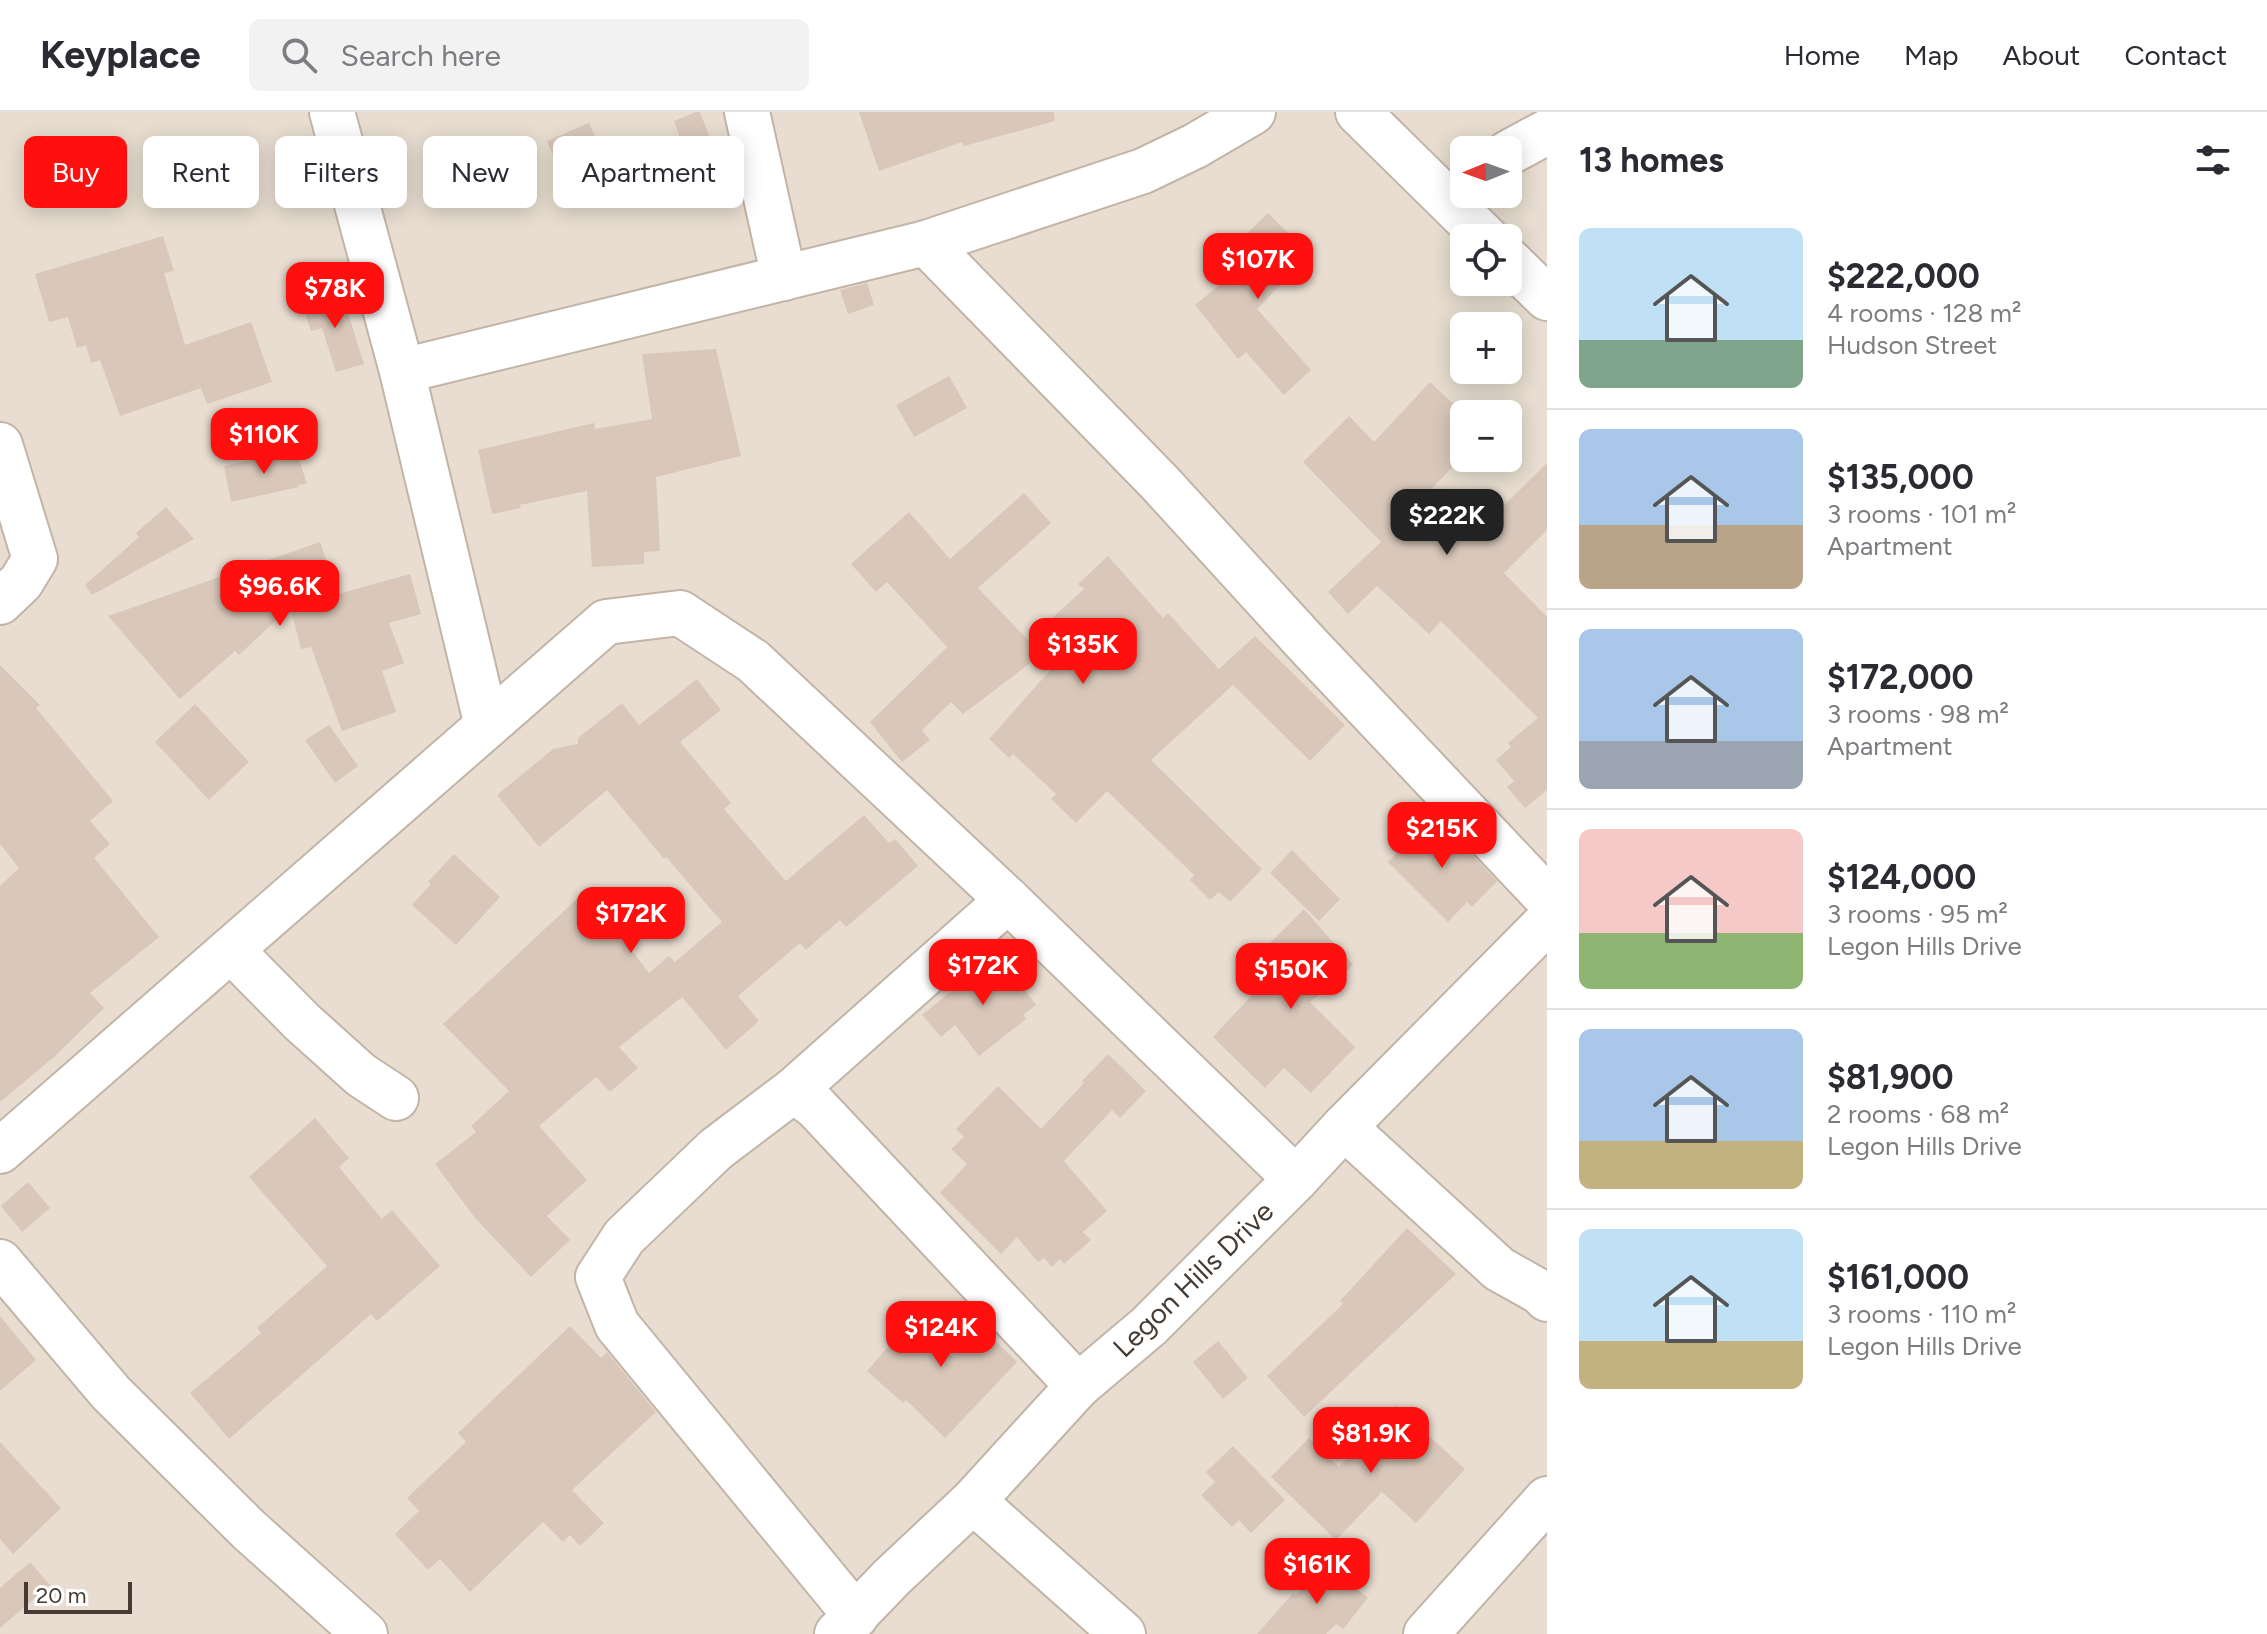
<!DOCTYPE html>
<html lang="en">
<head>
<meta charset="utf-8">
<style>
	:root { --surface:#fff; --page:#f2f2f3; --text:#2b2b33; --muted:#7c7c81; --line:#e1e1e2; --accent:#ff0f0e }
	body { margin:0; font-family:Figtree,sans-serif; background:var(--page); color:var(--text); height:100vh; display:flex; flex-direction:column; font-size:30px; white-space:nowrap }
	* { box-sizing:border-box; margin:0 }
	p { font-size:26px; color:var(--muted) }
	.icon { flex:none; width:44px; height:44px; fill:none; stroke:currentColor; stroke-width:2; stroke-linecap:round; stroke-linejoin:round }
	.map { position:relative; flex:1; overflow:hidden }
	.drawer { display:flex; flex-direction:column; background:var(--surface); width:720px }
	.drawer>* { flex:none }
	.banner { position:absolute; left:24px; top:24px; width:760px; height:72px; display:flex; gap:16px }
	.needle { width:52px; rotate:269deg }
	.buttons { position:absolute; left:1450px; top:24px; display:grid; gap:16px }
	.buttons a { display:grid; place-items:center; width:72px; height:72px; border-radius:12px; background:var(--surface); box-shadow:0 4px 20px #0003; font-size:40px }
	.scale { position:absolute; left:24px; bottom:20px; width:108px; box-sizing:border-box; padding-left:8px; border:4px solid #453b33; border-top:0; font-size:22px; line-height:28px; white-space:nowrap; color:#453b33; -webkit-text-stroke:6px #fff; paint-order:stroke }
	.price { position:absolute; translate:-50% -68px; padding:0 18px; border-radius:16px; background:var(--accent); color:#fff; font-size:26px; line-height:52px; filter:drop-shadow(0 2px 4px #0008) }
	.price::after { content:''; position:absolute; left:50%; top:48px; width:24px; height:18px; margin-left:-12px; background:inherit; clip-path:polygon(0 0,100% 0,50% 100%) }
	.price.on { background:#222; color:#fff }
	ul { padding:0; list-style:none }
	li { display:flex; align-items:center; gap:24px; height:200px; padding:0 32px }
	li+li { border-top:2px solid var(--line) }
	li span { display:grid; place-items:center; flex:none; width:224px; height:160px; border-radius:12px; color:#555 }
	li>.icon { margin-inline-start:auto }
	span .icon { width:96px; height:96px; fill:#fffc; stroke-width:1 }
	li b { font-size:34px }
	h2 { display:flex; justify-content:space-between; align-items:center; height:96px; padding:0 32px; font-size:34px }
	.pill { padding:0 28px; border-radius:12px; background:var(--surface); box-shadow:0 4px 20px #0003; font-size:28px; line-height:72px }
	.pill.on { background:var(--accent); color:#fff }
	header { display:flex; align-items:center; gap:48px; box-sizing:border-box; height:112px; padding:0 40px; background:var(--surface); border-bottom:2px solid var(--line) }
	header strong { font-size:38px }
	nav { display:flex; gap:44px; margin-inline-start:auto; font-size:28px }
	.search { width:560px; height:72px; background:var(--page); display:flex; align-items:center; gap:20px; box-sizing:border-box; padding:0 28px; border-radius:12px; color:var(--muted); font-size:30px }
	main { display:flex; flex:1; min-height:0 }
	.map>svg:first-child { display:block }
	.residential { fill:#e8ddd0; fill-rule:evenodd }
	.building { fill:#d9c8ba }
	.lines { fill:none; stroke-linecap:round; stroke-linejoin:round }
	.minor-casing { stroke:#c2b5a8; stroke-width:48 }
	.minor { stroke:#fff; stroke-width:44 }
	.labels { text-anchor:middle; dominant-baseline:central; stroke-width:6; stroke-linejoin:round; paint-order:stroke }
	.street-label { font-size:28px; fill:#453b33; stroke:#fff }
</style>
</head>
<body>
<header>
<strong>Keyplace</strong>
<div class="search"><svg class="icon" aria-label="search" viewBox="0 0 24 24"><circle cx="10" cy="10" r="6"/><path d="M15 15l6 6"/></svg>Search here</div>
<nav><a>Home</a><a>Map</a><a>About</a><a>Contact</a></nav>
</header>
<main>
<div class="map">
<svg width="1547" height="1522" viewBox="0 0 1547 1522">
	<rect width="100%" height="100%" fill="#f3ece3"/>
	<!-- residential -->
	<path class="residential" d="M 0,0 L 1547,0 L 1547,1522 L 0,1522 ZM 1464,38 L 1508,38 L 1508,82 L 1464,82 ZM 1464,126 L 1508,126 L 1508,170 L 1464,170 ZM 1464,214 L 1508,214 L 1508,258 L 1464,258 ZM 1464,302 L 1508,302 L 1508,346 L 1464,346 Z"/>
	<!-- building -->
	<g class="building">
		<path d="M 696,0 L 700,0 L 711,29 L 720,25 L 731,54 L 659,81 L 649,52 L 684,38 L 674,9 Z"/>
		<path d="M 859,0 L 1054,0 L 1055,9 L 964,34 L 962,30 L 879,59 Z"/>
		<path d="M 589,11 L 608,56 L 566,74 L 547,29 Z"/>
		<path d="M 1268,101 L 1310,143 L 1257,197 L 1311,258 L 1284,283 L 1246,240 L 1238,247 L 1195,193 L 1238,158 L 1224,144 Z"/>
		<path d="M 163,124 L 174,159 L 164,161 L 185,233 L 251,210 L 272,270 L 207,292 L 201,276 L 120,304 L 100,248 L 91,251 L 86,233 L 77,236 L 68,205 L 49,210 L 35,162 Z"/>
		<path d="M 867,171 L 874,193 L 848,202 L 840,178 Z"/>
		<path d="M 341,179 L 364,252 L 336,260 L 322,216 L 311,219 L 302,192 Z"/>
		<path d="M 716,237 L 741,344 L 656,365 L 660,439 L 644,440 L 644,452 L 592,455 L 587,379 L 520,393 L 521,396 L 492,402 L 478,338 L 594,311 L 595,317 L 652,307 L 642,242 Z"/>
		<path d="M 949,264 L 967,296 L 914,325 L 896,293 Z"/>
		<path d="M 1430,270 L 1464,302 L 1464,342 L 1427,382 L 1473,424 L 1547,351 L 1547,418 L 1504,461 L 1547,505 L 1547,678 L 1525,696 L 1507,675 L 1514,669 L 1496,648 L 1511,635 L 1508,631 L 1538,606 L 1441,509 L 1429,522 L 1377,474 L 1348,502 L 1328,480 L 1381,430 L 1303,350 L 1349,304 L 1374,330 Z"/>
		<path d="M 296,338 L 307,372 L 298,373 L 299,375 L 231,390 L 224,354 Z"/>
		<path d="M 1024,381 L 1051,411 L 978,476 L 1028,528 L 1084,477 L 1078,472 L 1108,444 L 1163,506 L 1168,501 L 1219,557 L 1255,524 L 1345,613 L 1310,649 L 1233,573 L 1151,648 L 1262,757 L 1230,790 L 1219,780 L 1210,788 L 1190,768 L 1194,763 L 1107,679 L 1076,711 L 1051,687 L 1056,682 L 1013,642 L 1009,646 L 989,627 L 1053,555 L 1041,543 L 963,602 L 951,590 L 922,618 L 930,628 L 902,650 L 870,610 L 947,535 L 887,470 L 876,480 L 851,452 L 909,400 L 950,447 Z"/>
		<path d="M 166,395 L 194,427 L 92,483 L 85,473 L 139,425 L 136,421 Z"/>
		<path d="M 320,430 L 338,482 L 410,462 L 421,502 L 389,511 L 404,551 L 382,559 L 396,600 L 342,619 L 311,535 L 301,537 L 290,495 L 239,543 L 235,539 L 180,587 L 108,504 Z"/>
		<path d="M 0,553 L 40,593 L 36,596 L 113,689 L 90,709 L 110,732 L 94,746 L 159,825 L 90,881 L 104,896 L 54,945 L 0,990 L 0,774 L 19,756 L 0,732 Z"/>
		<path d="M 697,567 L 721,598 L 680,630 L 731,691 L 724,697 L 786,769 L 864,703 L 889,731 L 895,727 L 918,754 L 846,815 L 840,808 L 806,838 L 800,831 L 738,884 L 759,909 L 726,938 L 682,885 L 619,935 L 638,956 L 610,980 L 596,965 L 539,1014 L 587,1068 L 547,1104 L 570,1128 L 531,1165 L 475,1106 L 435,1052 L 476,1020 L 471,1014 L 509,979 L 443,912 L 580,784 L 636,844 L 649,861 L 669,844 L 675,850 L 722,810 L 666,745 L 664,747 L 607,678 L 539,735 L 497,683 L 553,637 L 578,632 L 578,626 L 622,591 L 639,613 Z"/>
		<path d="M 195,592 L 249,650 L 209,688 L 155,630 Z"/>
		<path d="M 329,613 L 358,654 L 335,671 L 305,628 Z"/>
		<path d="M 1434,703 L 1497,769 L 1472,795 L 1467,790 L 1448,810 L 1388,750 Z"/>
		<path d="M 1292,738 L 1340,787 L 1319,809 L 1270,761 Z"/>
		<path d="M 454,742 L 500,785 L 456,833 L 412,793 L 431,772 L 428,770 Z"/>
		<path d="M 1304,797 L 1353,853 L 1310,890 L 1355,935 L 1311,981 L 1284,956 L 1265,976 L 1213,925 L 1279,854 L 1263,838 Z"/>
		<path d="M 997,842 L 1036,893 L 1023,903 L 1026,907 L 979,944 L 955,913 L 941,925 L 922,903 Z"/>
		<path d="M 1108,942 L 1146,979 L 1120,1006 L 1112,998 L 1064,1049 L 1107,1099 L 1083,1120 L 1091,1128 L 1064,1152 L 1060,1147 L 1052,1155 L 1044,1146 L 1038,1150 L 1017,1125 L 1001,1142 L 940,1081 L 967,1052 L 951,1037 L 964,1025 L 956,1017 L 998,974 L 1041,1017 L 1084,971 L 1082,969 Z"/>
		<path d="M 315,1006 L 349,1046 L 339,1055 L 382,1107 L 392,1098 L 440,1154 L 377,1209 L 371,1202 L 229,1327 L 190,1281 L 261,1221 L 257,1216 L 327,1154 L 249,1065 Z"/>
		<path d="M 28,1070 L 50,1096 L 22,1120 L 1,1094 Z"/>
		<path d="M 1407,1116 L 1456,1162 L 1304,1305 L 1267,1264 L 1343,1192 L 1340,1189 Z"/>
		<path d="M 927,1190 L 971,1228 L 982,1216 L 1017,1250 L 945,1326 L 906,1288 L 903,1291 L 867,1259 Z"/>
		<path d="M 0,1204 L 36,1248 L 0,1279 Z"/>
		<path d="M 570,1214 L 601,1246 L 607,1240 L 656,1300 L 572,1378 L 604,1411 L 580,1434 L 570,1423 L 563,1430 L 543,1410 L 470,1480 L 440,1447 L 428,1458 L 395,1422 L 419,1399 L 407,1386 L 466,1330 L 458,1321 Z"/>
		<path d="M 1218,1229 L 1248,1266 L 1223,1287 L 1193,1250 Z"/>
		<path d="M 1395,1293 L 1465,1357 L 1416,1411 L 1382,1380 L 1336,1428 L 1271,1365 L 1309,1326 L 1339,1355 Z"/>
		<path d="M 0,1330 L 61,1396 L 13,1442 L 0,1427 Z"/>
		<path d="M 1233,1334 L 1285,1388 L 1251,1421 L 1239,1408 L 1232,1415 L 1201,1383 L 1215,1370 L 1206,1360 Z"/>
		<path d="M 1323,1449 L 1368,1486 L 1343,1517 L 1336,1512 L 1326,1522 L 1257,1522 L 1293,1481 L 1296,1483 Z"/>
		<path d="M 30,1450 L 50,1473 L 0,1516 L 0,1476 Z"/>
	</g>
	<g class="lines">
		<defs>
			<g id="minor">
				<path d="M 332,0 L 402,259 L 487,614"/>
				<path d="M 747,0 L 784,166"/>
				<path d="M 1358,0 L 1486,126"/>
				<path d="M 1508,41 L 1547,20"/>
				<path d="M 926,131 L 1160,371 L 1308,533 L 1547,786"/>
				<path d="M 1508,148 L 1547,186"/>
				<path d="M 402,259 L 926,131 L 1143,59 L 1195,34 L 1253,0"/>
				<path d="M 0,333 L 35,447 L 21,470 L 0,490"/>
				<path d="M 231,838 L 302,910 L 361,963 L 396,986"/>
				<path d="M 794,978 L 1008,788"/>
				<path d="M 1344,1015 L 1499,1157 L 1540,1180 L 1547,1187"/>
				<path d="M 0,1039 L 606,510 L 680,501 L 753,549 L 1008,788 L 1296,1067"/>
				<path d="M 0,1150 L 111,1281 L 249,1418 L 365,1522"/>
				<path d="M 973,1389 L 1123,1522"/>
				<path d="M 856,1504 L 617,1213 L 598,1165 L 624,1125 L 716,1037 L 794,978 L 816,995 L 1078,1274"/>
				<path d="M 837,1522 L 892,1465 L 973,1389 L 1078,1274 L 1149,1214 L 1296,1067 L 1344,1015 L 1547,810"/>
				<path d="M 1426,1522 L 1547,1387"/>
			</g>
		</defs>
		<!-- minor casing -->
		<use href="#minor" class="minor-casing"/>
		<!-- minor -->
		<use href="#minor" class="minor"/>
	</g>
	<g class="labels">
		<!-- street labels -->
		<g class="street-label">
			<text transform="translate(1193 1167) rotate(-44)">Legon Hills Drive</text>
		</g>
	</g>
</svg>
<div class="buttons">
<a><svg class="needle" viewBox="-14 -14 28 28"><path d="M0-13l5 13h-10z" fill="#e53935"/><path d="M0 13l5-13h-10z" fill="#7c7c81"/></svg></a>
<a><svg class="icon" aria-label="locate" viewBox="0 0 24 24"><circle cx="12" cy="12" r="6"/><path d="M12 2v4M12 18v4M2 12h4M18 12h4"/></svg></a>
<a>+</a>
<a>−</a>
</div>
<div class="scale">20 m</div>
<b class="price" style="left:1258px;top:189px">$107K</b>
<b class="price" style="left:335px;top:218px">$78K</b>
<b class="price" style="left:264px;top:364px">$110K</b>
<b class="price on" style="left:1447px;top:445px">$222K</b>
<b class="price" style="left:280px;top:516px">$96.6K</b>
<b class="price" style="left:1083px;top:574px">$135K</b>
<b class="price" style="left:1442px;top:758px">$215K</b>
<b class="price" style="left:631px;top:843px">$172K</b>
<b class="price" style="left:983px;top:895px">$172K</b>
<b class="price" style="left:1291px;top:899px">$150K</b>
<b class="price" style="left:941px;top:1257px">$124K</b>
<b class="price" style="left:1371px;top:1363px">$81.9K</b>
<b class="price" style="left:1317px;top:1494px">$161K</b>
<div class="banner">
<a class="pill on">Buy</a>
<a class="pill">Rent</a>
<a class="pill">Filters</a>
<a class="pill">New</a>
<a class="pill">Apartment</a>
</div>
</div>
<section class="drawer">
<h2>13 homes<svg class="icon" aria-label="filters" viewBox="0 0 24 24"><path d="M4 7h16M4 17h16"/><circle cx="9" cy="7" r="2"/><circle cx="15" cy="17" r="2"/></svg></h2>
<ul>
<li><span style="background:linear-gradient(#bfe0f5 70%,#7fa58c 0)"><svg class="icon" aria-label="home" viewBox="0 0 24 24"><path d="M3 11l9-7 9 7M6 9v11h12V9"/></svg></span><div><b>$222,000</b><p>4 rooms · 128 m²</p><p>Hudson Street</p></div></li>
<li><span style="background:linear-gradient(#a9c7e8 60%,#b9a48a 0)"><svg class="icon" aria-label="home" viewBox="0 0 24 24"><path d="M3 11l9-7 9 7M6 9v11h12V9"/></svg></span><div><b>$135,000</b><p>3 rooms · 101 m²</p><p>Apartment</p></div></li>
<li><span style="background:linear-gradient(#a9c7e8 70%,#9aa5b1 0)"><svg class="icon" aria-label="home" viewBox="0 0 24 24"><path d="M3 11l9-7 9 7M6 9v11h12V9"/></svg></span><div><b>$172,000</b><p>3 rooms · 98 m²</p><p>Apartment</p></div></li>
<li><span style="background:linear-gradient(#f6c9c9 65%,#8fb573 0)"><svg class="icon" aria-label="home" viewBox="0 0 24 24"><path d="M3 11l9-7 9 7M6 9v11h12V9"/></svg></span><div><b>$124,000</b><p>3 rooms · 95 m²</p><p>Legon Hills Drive</p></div></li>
<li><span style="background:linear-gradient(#a9c7e8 70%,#c2b280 0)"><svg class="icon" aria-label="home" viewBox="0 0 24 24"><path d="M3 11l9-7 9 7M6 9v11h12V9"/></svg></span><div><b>$81,900</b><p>2 rooms · 68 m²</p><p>Legon Hills Drive</p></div></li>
<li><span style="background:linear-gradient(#bfe0f5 70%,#c2b280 0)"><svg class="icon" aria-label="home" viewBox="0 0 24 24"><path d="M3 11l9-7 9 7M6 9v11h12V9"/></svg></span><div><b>$161,000</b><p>3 rooms · 110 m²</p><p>Legon Hills Drive</p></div></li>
</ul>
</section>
</main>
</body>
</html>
